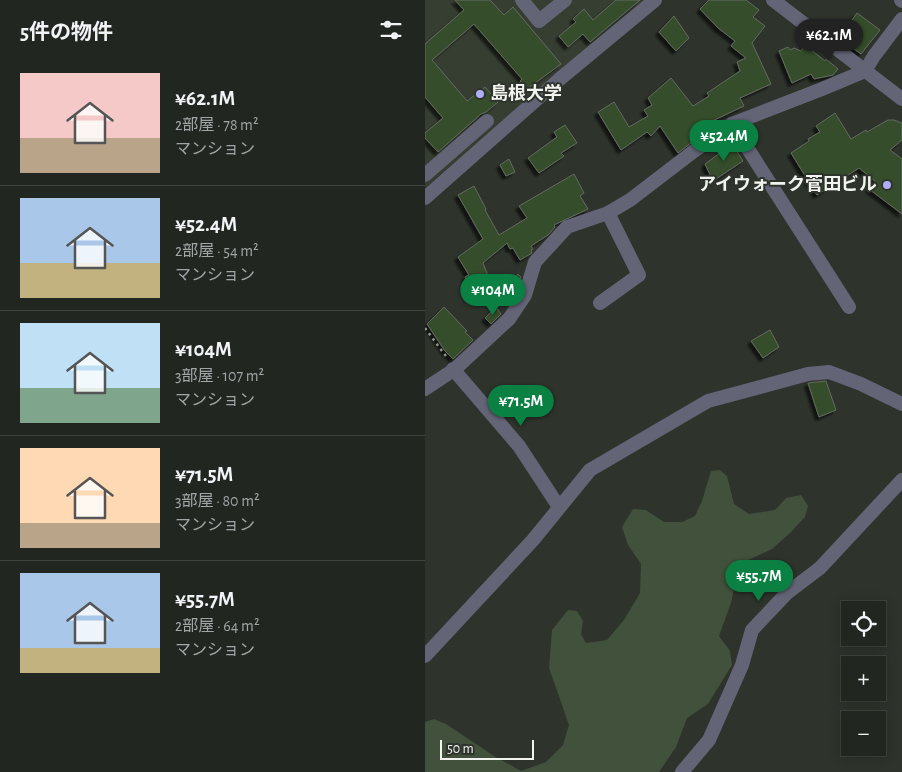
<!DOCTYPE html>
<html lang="ja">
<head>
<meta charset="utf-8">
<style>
	:root { --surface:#222621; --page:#2e322e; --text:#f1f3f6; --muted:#a2a5a5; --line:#3f433f; --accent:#0b8043 }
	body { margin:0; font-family:"Alegreya Sans","Noto Sans JP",sans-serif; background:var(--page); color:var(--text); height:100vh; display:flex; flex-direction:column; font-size:19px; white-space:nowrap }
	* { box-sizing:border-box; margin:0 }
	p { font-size:16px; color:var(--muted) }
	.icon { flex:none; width:28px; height:28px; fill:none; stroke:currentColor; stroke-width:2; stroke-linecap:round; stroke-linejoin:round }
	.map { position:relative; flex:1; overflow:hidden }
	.side { display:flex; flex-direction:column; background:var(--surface); width:425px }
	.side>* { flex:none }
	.tools { position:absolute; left:416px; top:601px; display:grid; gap:10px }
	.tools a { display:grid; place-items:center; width:45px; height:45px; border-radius:0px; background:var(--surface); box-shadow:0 2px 12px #0003,0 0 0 1px var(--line); font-size:25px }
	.scale { position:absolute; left:15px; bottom:12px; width:94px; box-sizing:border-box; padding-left:5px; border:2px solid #f0f3ee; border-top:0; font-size:14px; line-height:18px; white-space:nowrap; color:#f0f3ee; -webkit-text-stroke:4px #2e332c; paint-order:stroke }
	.price { position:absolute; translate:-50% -42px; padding:0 11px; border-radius:18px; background:var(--accent); color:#fff; font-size:16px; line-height:32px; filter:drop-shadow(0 1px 2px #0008) }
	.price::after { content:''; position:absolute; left:50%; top:30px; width:15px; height:11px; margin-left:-8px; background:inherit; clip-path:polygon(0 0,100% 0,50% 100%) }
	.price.current { background:#222; color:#fff }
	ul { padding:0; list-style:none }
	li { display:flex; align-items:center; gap:15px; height:125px; padding:0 20px }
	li+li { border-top:1px solid var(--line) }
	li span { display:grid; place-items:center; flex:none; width:140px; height:100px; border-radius:0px; color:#555 }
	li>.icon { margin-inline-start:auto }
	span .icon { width:60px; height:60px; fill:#fffc; stroke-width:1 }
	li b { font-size:21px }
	h2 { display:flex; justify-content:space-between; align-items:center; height:60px; padding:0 20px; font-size:21px }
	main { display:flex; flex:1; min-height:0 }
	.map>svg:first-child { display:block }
	.built { fill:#363e32 }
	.green { fill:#41513b }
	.building { fill:#364e2b; stroke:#646a62; filter:url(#shadow) }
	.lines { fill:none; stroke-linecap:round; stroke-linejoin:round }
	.path { stroke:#91958f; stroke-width:2.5; stroke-dasharray:2.5 4; stroke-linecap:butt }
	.minor { stroke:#636476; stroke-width:14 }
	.poi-dot { fill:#afaefa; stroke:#2e332c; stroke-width:2 }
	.labels { text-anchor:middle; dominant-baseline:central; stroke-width:4; stroke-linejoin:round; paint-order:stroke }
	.poi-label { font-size:18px; font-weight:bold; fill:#f0f3ee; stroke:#2e332c; text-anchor:start }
</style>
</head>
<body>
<main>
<section class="side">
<h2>5件の物件<svg class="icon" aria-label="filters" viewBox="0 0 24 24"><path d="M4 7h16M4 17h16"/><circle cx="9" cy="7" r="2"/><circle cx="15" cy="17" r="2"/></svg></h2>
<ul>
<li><span style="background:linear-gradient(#f6c9c9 65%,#b9a48a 0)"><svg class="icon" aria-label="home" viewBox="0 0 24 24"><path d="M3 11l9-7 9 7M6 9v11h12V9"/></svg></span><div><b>¥62.1M</b><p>2部屋 · 78 m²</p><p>マンション</p></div></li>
<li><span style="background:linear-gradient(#a9c7e8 65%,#c2b280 0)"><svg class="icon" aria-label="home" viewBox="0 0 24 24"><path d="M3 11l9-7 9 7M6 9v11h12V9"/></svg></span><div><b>¥52.4M</b><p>2部屋 · 54 m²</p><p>マンション</p></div></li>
<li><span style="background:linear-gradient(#bfe0f5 65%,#7fa58c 0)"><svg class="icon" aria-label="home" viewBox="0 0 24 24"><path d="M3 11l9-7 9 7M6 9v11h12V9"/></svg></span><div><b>¥104M</b><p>3部屋 · 107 m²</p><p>マンション</p></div></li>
<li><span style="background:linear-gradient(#ffd9b3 75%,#b9a48a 0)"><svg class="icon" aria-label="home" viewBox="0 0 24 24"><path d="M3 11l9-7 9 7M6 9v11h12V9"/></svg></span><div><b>¥71.5M</b><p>3部屋 · 80 m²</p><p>マンション</p></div></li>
<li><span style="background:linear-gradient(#a9c7e8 75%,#c2b280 0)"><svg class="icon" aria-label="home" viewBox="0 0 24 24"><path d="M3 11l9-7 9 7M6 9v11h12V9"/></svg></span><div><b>¥55.7M</b><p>2部屋 · 64 m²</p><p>マンション</p></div></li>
</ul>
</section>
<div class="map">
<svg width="477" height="772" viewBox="0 0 477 772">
	<defs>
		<filter id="shadow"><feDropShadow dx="-3.5" dy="3.5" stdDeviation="1" flood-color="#0009"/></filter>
	</defs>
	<rect width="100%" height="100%" fill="#2e332c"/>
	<!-- built -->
	<path class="built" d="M 0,0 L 222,0 L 0,188 Z"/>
	<!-- green -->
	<path class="green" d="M 295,470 L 302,476 L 309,504 L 324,514 L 350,510 L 361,498 L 376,495 L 383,506 L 380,517 L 365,533 L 347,549 L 323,560 L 311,580 L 306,603 L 294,636 L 305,651 L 307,665 L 283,704 L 262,718 L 251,747 L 234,772 L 0,772 L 0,722 L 9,719 L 21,724 L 69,756 L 96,771 L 121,762 L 138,745 L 144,725 L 124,668 L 127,630 L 143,610 L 152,611 L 158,621 L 156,634 L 161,643 L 182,640 L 199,620 L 215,593 L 216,564 L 203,545 L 197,527 L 208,509 L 221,510 L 239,522 L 257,522 L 270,516 L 277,501 L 286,471 Z"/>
	<!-- building -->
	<g class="building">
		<path d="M 30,0 L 65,0 L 79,15 L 88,7 L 136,64 L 102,89 L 95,81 L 97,79 L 49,24 L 7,60 L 42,101 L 60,87 L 73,102 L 61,112 L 56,114 L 13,152 L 0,138 L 0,133 L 18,118 L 0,97 L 0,44 L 39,10 Z"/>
		<path d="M 191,0 L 215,0 L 165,42 L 158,34 L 143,47 L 134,36 L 151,22 L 148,19 L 159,9 L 168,20 Z"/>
		<path d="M 284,0 L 321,0 L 334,10 L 328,17 L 340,26 L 327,43 L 346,84 L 315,98 L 319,106 L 283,123 L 284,124 L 266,135 L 270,140 L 253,153 L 235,126 L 226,136 L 222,132 L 196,150 L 173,112 L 189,102 L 204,127 L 223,116 L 219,110 L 227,105 L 223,98 L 246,78 L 268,106 L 284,96 L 282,93 L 315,71 L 312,62 L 321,58 L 306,46 L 310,41 L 293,28 L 275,9 Z"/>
		<path d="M 432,13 L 455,30 L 436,54 L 414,38 Z"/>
		<path d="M 249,16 L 264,38 L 251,51 L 234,32 Z"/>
		<path d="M 380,45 L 400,61 L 401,59 L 413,69 L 408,75 L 389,79 L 386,74 L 367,83 L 354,51 L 363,47 L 365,50 L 369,48 L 376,51 Z"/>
		<path d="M 410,113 L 426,139 L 441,130 L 442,132 L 463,120 L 469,120 L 477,123 L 477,140 L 465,150 L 477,159 L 477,214 L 444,189 L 450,181 L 434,168 L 392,195 L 366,153 L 384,141 L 383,139 L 395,132 L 391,126 Z"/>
		<path d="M 140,125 L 152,143 L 136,153 L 139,156 L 114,173 L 103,158 L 132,137 L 129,132 Z"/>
		<path d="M 307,144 L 318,161 L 288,181 L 280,164 Z"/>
		<path d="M 84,159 L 90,172 L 81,176 L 75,165 Z"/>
		<path d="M 149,174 L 159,193 L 155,196 L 163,209 L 129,225 L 130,227 L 123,235 L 106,246 L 108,249 L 106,250 L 107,253 L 95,260 L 88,248 L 85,249 L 82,243 L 58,263 L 65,281 L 48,289 L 40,277 L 44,275 L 33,257 L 58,239 L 33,195 L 49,186 L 61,209 L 60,210 L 74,235 L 102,218 L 94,206 Z"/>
		<path d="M 93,274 L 96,277 L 93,287 L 88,281 Z"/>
		<path d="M 19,307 L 42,331 L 40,332 L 48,340 L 28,359 L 20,351 L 2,324 Z"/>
		<path d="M 71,307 L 76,314 L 66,324 L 60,318 Z"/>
		<path d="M 345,330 L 354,347 L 338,358 L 326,341 Z"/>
		<path d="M 401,381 L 411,410 L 394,417 L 383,383 Z"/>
	</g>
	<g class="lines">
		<!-- path -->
		<path class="path" d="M 0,328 L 23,359"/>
		<!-- minor -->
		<g class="minor">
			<path d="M 97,0 L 114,21 L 140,0"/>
			<path d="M 348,0 L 477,99"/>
			<path d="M 476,0 L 477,1"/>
			<path d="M 307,124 L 424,307"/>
			<path d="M 0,175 L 62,121"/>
			<path d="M 0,198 L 136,78 L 230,0"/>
			<path d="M 175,303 L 214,275 L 183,213"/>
			<path d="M 28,369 L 94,446 L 134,507"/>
			<path d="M 0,389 L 30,369 L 84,319 L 100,295 L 110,262 L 142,227 L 183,213 L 205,200 L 269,151 L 307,124 L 397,89 L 440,71 L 449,56 L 477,19"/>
			<path d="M 0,656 L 108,540 L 165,470 L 283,401 L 383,374 L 404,372 L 436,384 L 477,404"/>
			<path d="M 257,772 L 284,740 L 317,665 L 327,630 L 362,593 L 395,568 L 477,480"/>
		</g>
	</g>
	<!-- markers -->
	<g class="poi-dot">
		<circle cx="55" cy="94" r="5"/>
		<circle cx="462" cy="185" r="5"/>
	</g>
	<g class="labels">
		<!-- poi labels -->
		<g class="poi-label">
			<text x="65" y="94">島根大学</text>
			<text x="452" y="185" text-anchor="end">アイウォーク菅田ビル</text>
		</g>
	</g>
</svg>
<div class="tools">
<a><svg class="icon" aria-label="locate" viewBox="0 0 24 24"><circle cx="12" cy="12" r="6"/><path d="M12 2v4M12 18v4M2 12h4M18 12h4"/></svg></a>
<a>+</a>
<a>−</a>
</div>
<div class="scale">50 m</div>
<b class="price current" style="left:404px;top:61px">¥62.1M</b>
<b class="price" style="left:299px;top:162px">¥52.4M</b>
<b class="price" style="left:68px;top:316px">¥104M</b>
<b class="price" style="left:96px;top:427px">¥71.5M</b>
<b class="price" style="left:334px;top:602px">¥55.7M</b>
</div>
</main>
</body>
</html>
